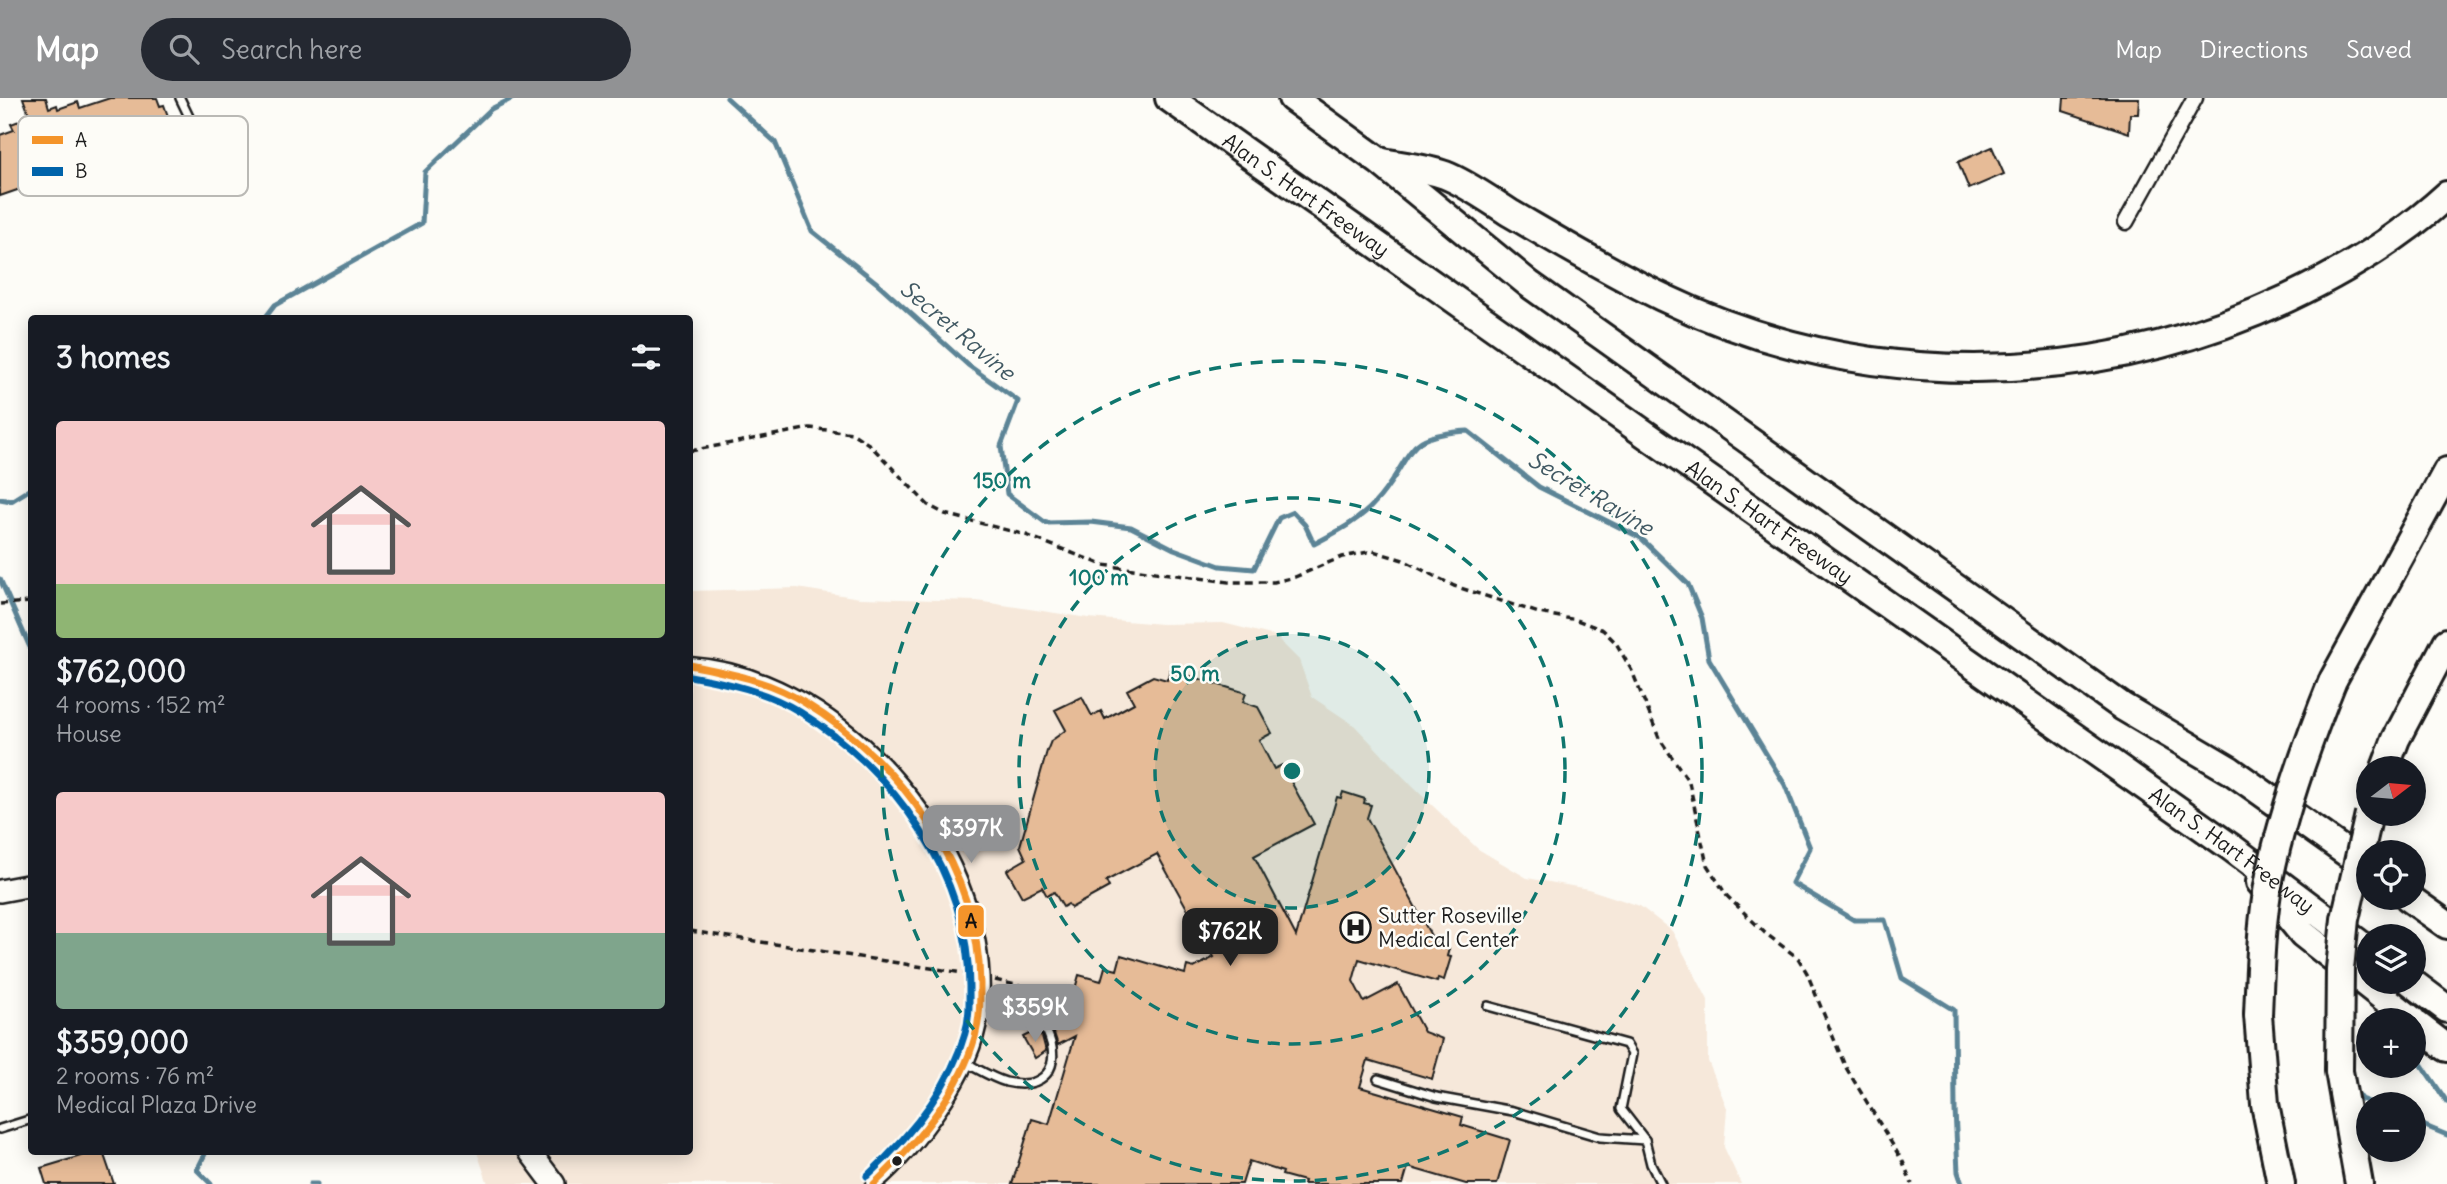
<!DOCTYPE html>
<html lang="en">
<head>
<meta charset="utf-8">
<style>
	:root { --surface:#171b24; --page:#242831; --text:#f1f3f6; --muted:#9ea1a6; --accent:#919294 }
	body { margin:0; font-family:Delius,sans-serif; background:var(--page); color:var(--text); height:100vh; display:flex; flex-direction:column; font-size:26px; white-space:nowrap }
	* { box-sizing:border-box; margin:0 }
	p { font-size:23px; color:var(--muted) }
	.icon { flex:none; width:38px; height:38px; fill:none; stroke:currentColor; stroke-width:2; stroke-linecap:round; stroke-linejoin:round }
	.map { position:relative; flex:1; overflow:hidden }
	.drawer { position:absolute; left:28px; top:217px; width:665px; height:840px; display:flex; flex-direction:column; background:var(--surface); border-radius:7px; box-shadow:0 4px 18px #0003 }
	.drawer>* { flex:none }
	.needle { width:46px; rotate:74deg }
	.tools { position:absolute; left:2356px; top:658px; display:grid; gap:14px }
	.tools a { display:grid; place-items:center; width:70px; height:70px; border-radius:50%; background:var(--surface); box-shadow:0 4px 18px #0003; font-size:35px }
	.price { position:absolute; translate:-50% -60px; padding:0 16px; border-radius:14px; background:var(--accent); color:#fff; font-size:23px; line-height:46px; filter:drop-shadow(0 2px 4px #0008) }
	.price::after { content:''; position:absolute; left:50%; top:42px; width:21px; height:16px; margin-left:-10px; background:inherit; clip-path:polygon(0 0,100% 0,50% 100%) }
	.price.active { background:#222; color:#fff }
	ul { padding:0; list-style:none }
	li { display:grid; align-content:center; gap:14px; height:371px; padding:0 28px }
	li span { display:grid; place-items:center; height:217px; border-radius:7px; color:#555 }
	li>.icon { margin-inline-start:auto }
	span .icon { width:126px; height:126px; fill:#fffc; stroke-width:1 }
	li b { font-size:30px }
	h2 { display:flex; justify-content:space-between; align-items:center; height:84px; padding:0 28px; font-size:30px }
	header { display:flex; align-items:center; gap:42px; box-sizing:border-box; height:98px; padding:0 35px; background:var(--accent); color:#fff }
	header strong { font-size:33px }
	nav { display:flex; gap:38px; margin-inline-start:auto; font-size:24px }
	.search { width:490px; height:63px; background:var(--page); display:flex; align-items:center; gap:18px; box-sizing:border-box; padding:0 24px; border-radius:38px; color:var(--muted); font-size:26px }
	.map>svg:first-child { display:block }
	.built { fill:#f6e8da }
	.lines { fill:none; stroke-linecap:round; stroke-linejoin:round }
	.stream { stroke:#5c8496; stroke-width:5 }
	.building { fill:#e6bb97; stroke:#1c1c1c; stroke-width:2 }
	.lane-casing { stroke:#1c1c1c; stroke-width:12 }
	.street-casing { stroke:#1c1c1c; stroke-width:19 }
	.secondary-casing { stroke:#1c1c1c; stroke-width:26 }
	.highway-casing { stroke:#1c1c1c; stroke-width:32 }
	.path { stroke:#1c1c1c; stroke-width:3.5; stroke-dasharray:7 5; stroke-linecap:butt }
	.lane { stroke:#fdfcf7; stroke-width:7 }
	.street { stroke:#fdfcf7; stroke-width:14 }
	.secondary { stroke:#fdfcf7; stroke-width:21 }
	.highway { stroke:#fdfcf7; stroke-width:26 }
	.highway-bridge-casing { stroke:#1c1c1c; stroke-width:32; stroke-linecap:butt }
	.highway-bridge { stroke:#fdfcf7; stroke-width:26 }
	.bus-1-casing { stroke:#fdfcf7; stroke-width:12 }
	.bus-2-casing { stroke:#fdfcf7; stroke-width:12 }
	.bus-1 { stroke:#f4942a; stroke-width:7 }
	.bus-2 { stroke:#0063aa; stroke-width:7 }
	.ring { fill:none; stroke:#0f766e; stroke-width:3.5; stroke-dasharray:12 9 }
	.bus-dot { fill:#1c1c1c; stroke:#fdfcf7; stroke-width:2.5 }
	.labels { text-anchor:middle; dominant-baseline:central; stroke-width:5; stroke-linejoin:round; paint-order:stroke }
	.street-label { font-size:21px; fill:#1c1c1c; stroke:#fdfcf7 }
	.poi-label { font-size:21px; fill:#1c1c1c; stroke:#fdfcf7; text-anchor:start }
	.water-label { font-size:23px; font-style:italic; fill:#415963; stroke:#fdfcf7 }
	.key { fill:#fdfcf7; stroke:#bab9b5; stroke-width:2 }
	.key-label { font-size:19px; fill:#1c1c1c }
	.centre { fill:#0f766e; stroke:#fdfcf7; stroke-width:3.5 }
	.ring-label { font-size:21px; text-anchor:middle; font-weight:bold; fill:#0f766e; stroke:#fdfcf7; stroke-width:5; stroke-linejoin:round; paint-order:stroke }
	.line-badge { stroke:#fdfcf7; stroke-width:2.5 }
	.pale-badge-label { font-size:19px; text-anchor:middle; font-weight:bold; fill:#111 }
</style>
</head>
<body>
<header>
<strong>Map</strong>
<div class="search"><svg class="icon" aria-label="search" viewBox="0 0 24 24"><circle cx="10" cy="10" r="6"/><path d="M15 15l6 6"/></svg>Search here</div>
<nav><a>Map</a><a>Directions</a><a>Saved</a></nav>
</header>
<div class="map">
<svg width="2447" height="1086" viewBox="0 0 2447 1086">
	<rect width="100%" height="100%" fill="#fdfcf7"/>
	<filter id="ink" filterUnits="userSpaceOnUse"><feTurbulence type="fractalNoise" baseFrequency=".0143" numOctaves="2"/><feDisplacementMap in="SourceGraphic" scale="14" xChannelSelector="R" yChannelSelector="G"/><feConvolveMatrix kernelMatrix="1 2 1 2 8 2 1 2 1" color-interpolation-filters="sRGB"/></filter>
	<g filter="url(#ink)">
		<!-- built -->
		<path class="built" d="M 797,490 L 860,500 L 977,503 L 1088,520 L 1162,526 L 1223,525 L 1275,538 L 1299,562 L 1312,599 L 1354,627 L 1411,687 L 1478,751 L 1527,780 L 1588,791 L 1640,808 L 1672,833 L 1708,902 L 1708,963 L 1727,1010 L 1724,1049 L 1741,1086 L 488,1086 L 477,1054 L 690,1054 L 690,493 Z"/>
		<g class="lines">
			<!-- stream -->
			<g class="stream">
				<path d="M 727,0 L 775,44 L 812,133 L 877,185 L 968,267 L 1018,303 L 1001,348 L 1007,396 L 1046,425 L 1091,424 L 1131,429 L 1174,451 L 1220,468 L 1254,471 L 1279,420 L 1293,414 L 1305,427 L 1314,446 C 1339,433 1362,421 1380,399 C 1416,355 1401,337 1468,333 L 1539,389 L 1641,440 L 1688,486 L 1702,520 L 1709,561 L 1785,687 L 1810,750 L 1792,785 L 1854,822 L 1885,822 L 1902,880 L 1954,912 L 1955,1012 L 1958,1074 L 1962,1086"/>
				<path d="M 265,220 L 275,207 L 422,125 L 425,74 L 491,11 L 513,0"/>
				<path d="M 0,401 L 11,403 L 32,390"/>
				<path d="M 0,481 L 32,554"/>
				<path d="M 2413,954 L 2447,1004"/>
				<path d="M 2355,993 L 2361,1001 L 2374,1006"/>
				<path d="M 2413,1023 L 2447,1037"/>
				<path d="M 206,1054 L 197,1072 L 211,1086"/>
				<path d="M 310,1086 L 317,1086"/>
			</g>
		</g>
		<!-- building -->
		<g class="building">
			<path d="M 23,0 L 46,0 L 49,10 L 57,7 L 58,11 L 78,4 L 80,10 L 110,0 L 157,0 L 160,8 L 164,7 L 170,24 L 159,28 L 161,34 L 97,56 L 98,60 L 87,64 L 90,70 L 80,74 L 82,79 L 71,86 L 59,87 L 57,81 L 47,85 L 46,82 L 0,98 L 0,37 L 14,32 L 11,26 L 30,19 Z"/>
			<path d="M 2064,0 L 2139,0 L 2138,16 L 2130,16 L 2129,35 L 2063,13 Z"/>
			<path d="M 1992,49 L 2004,76 L 1969,91 L 1958,64 Z"/>
			<path d="M 1170,572 L 1246,595 L 1243,604 L 1258,609 L 1272,635 L 1259,642 L 1274,671 L 1282,667 L 1314,726 L 1254,758 L 1296,838 L 1337,699 L 1341,700 L 1343,694 L 1365,701 L 1364,705 L 1371,707 L 1367,720 L 1436,847 L 1449,851 L 1447,858 L 1451,859 L 1444,882 L 1438,880 L 1437,884 L 1359,861 L 1353,883 L 1364,904 L 1398,886 L 1424,934 L 1443,941 L 1432,981 L 1368,962 L 1360,989 L 1463,1019 L 1461,1027 L 1510,1042 L 1497,1086 L 1466,1086 L 1408,1069 L 1403,1086 L 1303,1086 L 1304,1083 L 1282,1077 L 1283,1074 L 1249,1063 L 1242,1086 L 1012,1086 L 1032,1021 L 1049,1026 L 1075,938 L 1058,947 L 1053,932 L 1046,927 L 1068,915 L 1079,877 L 1101,883 L 1105,869 L 1117,872 L 1121,857 L 1185,876 L 1187,868 L 1194,870 L 1214,859 L 1157,756 L 1106,783 L 1109,789 L 1071,810 L 1068,806 L 1063,809 L 1054,794 L 1047,798 L 1042,789 L 1022,799 L 1007,772 L 1026,761 L 1020,748 L 1047,653 L 1051,643 L 1066,632 L 1055,612 L 1082,599 L 1092,618 L 1101,613 L 1105,621 L 1134,605 L 1127,592 L 1153,578 L 1167,582 Z"/>
			<path d="M 1033,934 L 1042,938 L 1046,953 L 1035,960 L 1023,939 Z"/>
			<path d="M 94,1054 L 103,1054 L 114,1086 L 46,1086 L 41,1070 Z"/>
		</g>
		<g class="lines">
			<defs>
				<g id="lane">
					<path d="M 180,0 L 217,77"/>
					<path d="M 1488,908 L 1626,946 L 1632,956 L 1621,1011 L 1645,1042 L 1651,1066 L 1661,1086"/>
					<path d="M 966,965 C 978,971 992,980 1006,984 C 1044,993 1063,969 1047,934 L 1036,928 L 980,917"/>
					<path d="M 1378,981 L 1436,999 L 1513,1013 L 1600,1039 L 1645,1042"/>
					<path d="M 0,1031 L 32,1021"/>
				</g>
				<g id="street">
					<path d="M 2126,124 L 2195,0"/>
					<path d="M 690,567 C 847,578 1000,760 980,918 C 973,974 916,1050 874,1086"/>
				</g>
				<g id="secondary">
					<path d="M 0,793 L 32,787"/>
					<path d="M 530,1054 L 554,1086"/>
				</g>
				<g id="highway">
					<path id="s1" d="M 1169,0 L 2232,750 L 2368,852"/>
					<path d="M 1292,0 L 1379,63 L 1529,186 L 2123,609 L 2230,672 L 2368,770"/>
					<path d="M 1383,64 C 1403,68 1426,70 1445,77 C 1466,85 1491,103 1510,115 C 1560,144 1610,174 1662,199 C 1860,294 2089,293 2288,200 C 2345,173 2400,140 2447,97"/>
					<path d="M 2333,582 L 2447,373"/>
					<path d="M 2385,670 L 2396,641 L 2447,544"/>
					<path d="M 2260,784 L 2303,836 L 2412,922"/>
					<path d="M 2409,800 L 2447,827"/>
					<path d="M 2411,884 L 2447,911"/>
					<path d="M 2258,917 L 2265,1006 L 2281,1086"/>
					<path d="M 2413,924 L 2447,950"/>
					<path d="M 2339,973 L 2359,1086"/>
				</g>
			</defs>
			<!-- lane casing -->
			<use href="#lane" class="lane-casing"/>
			<!-- street casing -->
			<use href="#street" class="street-casing"/>
			<!-- secondary casing -->
			<use href="#secondary" class="secondary-casing"/>
			<!-- highway casing -->
			<use href="#highway" class="highway-casing"/>
			<!-- path -->
			<g class="path">
				<path d="M 690,353 L 810,330 L 852,335 L 870,347 L 928,407 L 945,416 L 1026,437 L 1103,467 L 1229,484 L 1274,484 L 1295,479 L 1342,459 L 1373,453 L 1403,462 L 1454,488 L 1539,515 L 1577,522 L 1603,532 L 1616,545 L 1632,573 L 1659,640 L 1689,684 L 1707,767 L 1727,798 L 1765,835 L 1798,860 L 1807,875 L 1845,968 L 1903,1064 L 1912,1086"/>
				<path d="M 0,506 L 32,504"/>
				<path d="M 690,833 L 963,875"/>
				<path d="M 995,882 L 1064,899"/>
			</g>
			<!-- lane -->
			<use href="#lane" class="lane"/>
			<!-- street -->
			<use href="#street" class="street"/>
			<!-- secondary -->
			<use href="#secondary" class="secondary"/>
			<!-- highway -->
			<use href="#highway" class="highway"/>
			<defs>
				<g id="highway-bridge">
					<path d="M 2258,917 C 2260,870 2261,823 2270,777 C 2284,710 2307,646 2333,582"/>
					<path d="M 2339,973 L 2340,871 L 2345,821 L 2369,716"/>
				</g>
			</defs>
			<!-- highway-bridge casing -->
			<use href="#highway-bridge" class="highway-bridge-casing"/>
			<!-- highway-bridge -->
			<use href="#highway-bridge" class="highway-bridge"/>
			<defs>
				<path id="bus-1" d="M 690,567 C 730,575 770,583 805,605 C 901,663 979,772 980,886 C 980,904 980,921 975,939 C 959,996 916,1046 874,1086"/>
				<path id="bus-2" d="M 690,578 C 728,585 766,593 800,614 C 893,671 969,776 969,888 C 969,904 970,919 965,935 C 950,990 908,1040 867,1078"/>
			</defs>
			<!-- bus-1 casing -->
			<use href="#bus-1" class="bus-1-casing"/>
			<!-- bus-2 casing -->
			<use href="#bus-2" class="bus-2-casing"/>
			<!-- bus-1 -->
			<use href="#bus-1" class="bus-1"/>
			<!-- bus-2 -->
			<use href="#bus-2" class="bus-2"/>
		</g>
	</g>
	<!-- distance rings -->
	<circle cx="1292" cy="673" r="137" fill="#0f766e" fill-opacity=".12"/>
	<g class="ring">
		<circle cx="1292" cy="673" r="137"/>
		<circle cx="1292" cy="673" r="273"/>
		<circle cx="1292" cy="673" r="410"/>
	</g>
	<!-- icons -->
	<defs>
		<symbol id="hospital-ring" viewBox="-11 -11 22 22"><circle r="9.5" fill="#fdfcf7" stroke="#1c1c1c" stroke-width="1.5"/><path d="M-5-5h3v3.5h4V-5h3V5h-3V1.5h-4V5h-3Z" fill="#1c1c1c"/></symbol>
	</defs>
	<g fill-rule="evenodd">
		<use href="#hospital-ring" x="1338" y="812" width="35" height="35"/>
	</g>
	<!-- markers -->
	<circle class="bus-dot" cx="897" cy="1063" r="6"/>
	<g class="labels">
		<!-- street labels -->
		<g class="street-label">
			<text stroke="none"><textPath href="#s1" startOffset="168">Alan S. Hart Freeway</textPath></text>
			<text stroke="none"><textPath href="#s1" startOffset="735">Alan S. Hart Freeway</textPath></text>
			<text stroke="none"><textPath href="#s1" startOffset="1302">Alan S. Hart Freeway</textPath></text>
		</g>
		<!-- poi labels -->
		<g class="poi-label">
			<text x="1378" y="817">Sutter Roseville<tspan x="1378" dy="24">Medical Center</tspan></text>
		</g>
		<!-- water labels -->
		<g class="water-label">
			<text transform="translate(958 232) rotate(40)">Secret Ravine</text>
			<text transform="translate(1591 395) rotate(31)">Secret Ravine</text>
		</g>
	</g>
	<!-- legend -->
	<rect x="18" y="18" width="230" height="80" rx="10" class="key"/>
	<rect x="32" y="38" width="31" height="8" fill="#f4942a"/>
	<rect x="32" y="69" width="31" height="9" fill="#0063aa"/>
	<g class="key-label">
		<text x="75" y="49">A</text>
		<text x="75" y="80">B</text>
	</g>
	<circle cx="1292" cy="673" r="10" class="centre"/>
	<g class="ring-label">
		<text x="1002" y="390">150 m</text>
		<text x="1099" y="487">100 m</text>
		<text x="1195" y="583">50 m</text>
	</g>
	<rect class="line-badge" x="957" y="806" width="28" height="34" rx="7" fill="#f4942a"/>
	<g class="pale-badge-label">
		<text x="971" y="830">A</text>
	</g>
</svg>
<div class="tools">
<a><svg class="needle" viewBox="-14 -14 28 28"><path d="M0-13l5 13h-10z" fill="#e53935"/><path d="M0 13l5-13h-10z" fill="#9ea1a6"/></svg></a>
<a><svg class="icon" aria-label="locate" viewBox="0 0 24 24"><circle cx="12" cy="12" r="6"/><path d="M12 2v4M12 18v4M2 12h4M18 12h4"/></svg></a>
<a><svg class="icon" aria-label="layers" viewBox="0 0 24 24"><path d="M12 4l9 5-9 5-9-5zM3 14l9 5 9-5"/></svg></a>
<a>+</a>
<a>−</a>
</div>
<b class="price" style="left:971px;top:767px">$397K</b>
<b class="price active" style="left:1230px;top:870px">$762K</b>
<b class="price" style="left:1035px;top:946px">$359K</b>
<section class="drawer">
<h2>3 homes<svg class="icon" aria-label="filters" viewBox="0 0 24 24"><path d="M4 7h16M4 17h16"/><circle cx="9" cy="7" r="2"/><circle cx="15" cy="17" r="2"/></svg></h2>
<ul>
<li><span style="background:linear-gradient(#f6c9c9 75%,#8fb573 0)"><svg class="icon" aria-label="home" viewBox="0 0 24 24"><path d="M3 11l9-7 9 7M6 9v11h12V9"/></svg></span><div><b>$762,000</b><p>4 rooms · 152 m²</p><p>House</p></div></li>
<li><span style="background:linear-gradient(#f6c9c9 65%,#7fa58c 0)"><svg class="icon" aria-label="home" viewBox="0 0 24 24"><path d="M3 11l9-7 9 7M6 9v11h12V9"/></svg></span><div><b>$359,000</b><p>2 rooms · 76 m²</p><p>Medical Plaza Drive</p></div></li>
</ul>
</section>
</div>
</body>
</html>
